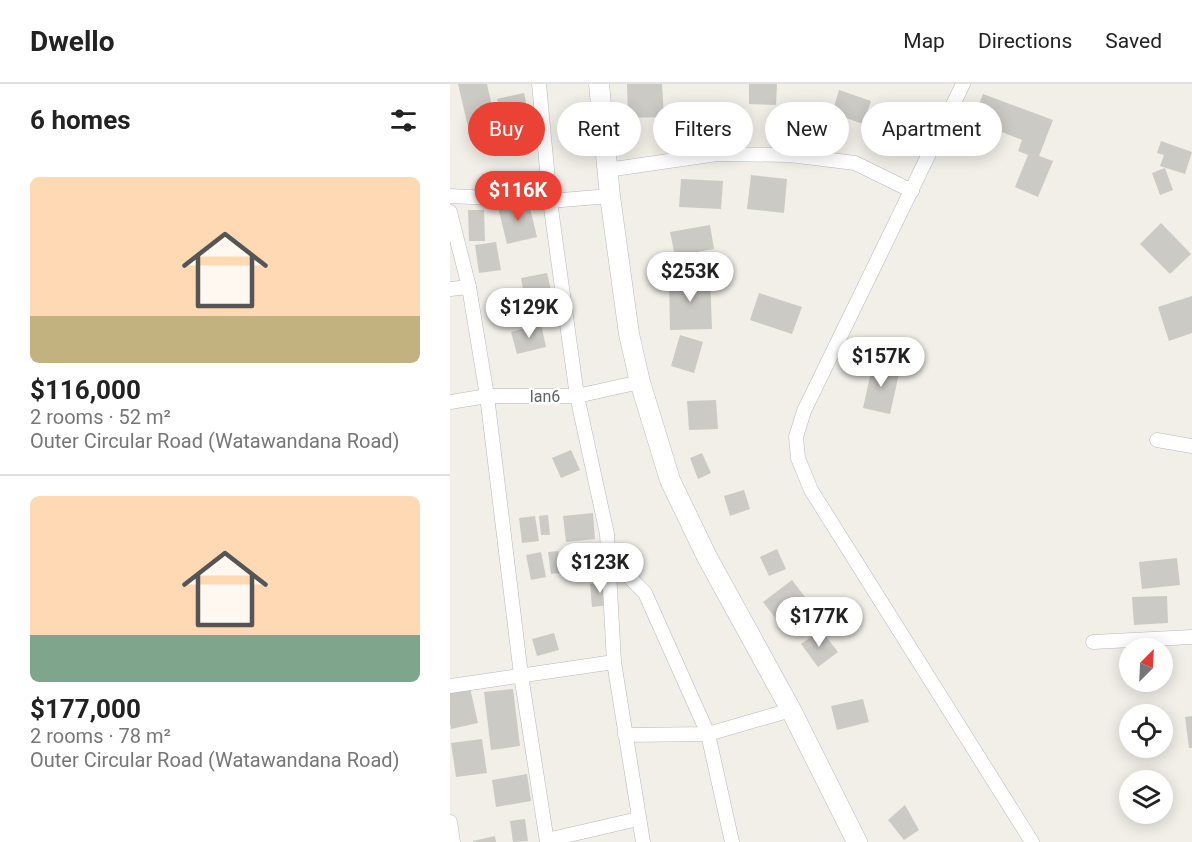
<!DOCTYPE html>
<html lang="en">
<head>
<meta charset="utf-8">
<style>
	:root { --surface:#fff; --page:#f2f2f2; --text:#222; --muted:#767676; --line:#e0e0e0; --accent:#ea4335 }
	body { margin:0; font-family:Roboto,sans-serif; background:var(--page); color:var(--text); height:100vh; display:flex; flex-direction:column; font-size:22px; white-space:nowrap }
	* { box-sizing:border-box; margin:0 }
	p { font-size:20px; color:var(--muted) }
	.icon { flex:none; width:33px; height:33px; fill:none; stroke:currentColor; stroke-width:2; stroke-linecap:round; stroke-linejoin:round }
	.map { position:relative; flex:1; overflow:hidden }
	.drawer { display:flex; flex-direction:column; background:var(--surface); width:450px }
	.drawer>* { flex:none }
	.top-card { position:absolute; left:18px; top:18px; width:570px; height:54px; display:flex; gap:12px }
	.needle { width:39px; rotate:24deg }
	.controls { position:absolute; left:669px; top:554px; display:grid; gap:12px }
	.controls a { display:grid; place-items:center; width:54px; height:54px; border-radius:50%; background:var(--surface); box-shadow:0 3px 15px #0003; font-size:30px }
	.price { position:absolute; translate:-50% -51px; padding:0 14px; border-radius:21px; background:#fff; color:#222; font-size:20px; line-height:39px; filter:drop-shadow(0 2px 3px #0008) }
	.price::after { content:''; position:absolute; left:50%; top:36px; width:18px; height:14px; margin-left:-9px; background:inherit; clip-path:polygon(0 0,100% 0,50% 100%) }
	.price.selected { background:var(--accent); color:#fff }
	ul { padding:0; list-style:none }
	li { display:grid; align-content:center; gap:12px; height:318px; padding:0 30px }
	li+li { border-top:2px solid var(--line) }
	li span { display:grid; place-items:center; height:186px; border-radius:9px; color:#555 }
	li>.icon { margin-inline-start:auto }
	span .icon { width:108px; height:108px; fill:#fffc; stroke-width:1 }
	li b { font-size:26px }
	h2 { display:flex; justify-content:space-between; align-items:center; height:72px; padding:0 30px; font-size:26px }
	.pill { padding:0 21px; border-radius:27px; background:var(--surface); box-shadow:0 3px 15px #0003; font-size:21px; line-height:54px }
	.pill.selected { background:var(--accent); color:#fff }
	header { display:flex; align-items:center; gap:36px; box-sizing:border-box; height:84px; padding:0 30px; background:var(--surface); border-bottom:2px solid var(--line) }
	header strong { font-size:28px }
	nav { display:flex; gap:33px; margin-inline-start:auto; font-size:21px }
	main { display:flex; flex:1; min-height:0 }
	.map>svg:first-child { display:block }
	.building { fill:#cccac5 }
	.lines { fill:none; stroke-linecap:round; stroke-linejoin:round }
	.minor-casing { stroke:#b5b8bc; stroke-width:15 }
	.secondary-casing { stroke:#b6babf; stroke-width:21 }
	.minor { stroke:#fff; stroke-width:14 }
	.secondary { stroke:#fff; stroke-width:20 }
	.labels { text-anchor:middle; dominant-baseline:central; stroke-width:5; stroke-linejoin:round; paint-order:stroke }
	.street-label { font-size:16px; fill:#5f6368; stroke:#fff }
</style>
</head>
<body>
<header>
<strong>Dwello</strong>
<nav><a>Map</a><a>Directions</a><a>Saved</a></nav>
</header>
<main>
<section class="drawer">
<h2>6 homes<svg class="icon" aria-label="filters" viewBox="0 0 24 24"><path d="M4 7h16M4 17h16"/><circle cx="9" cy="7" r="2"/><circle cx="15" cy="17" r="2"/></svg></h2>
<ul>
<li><span style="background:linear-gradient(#ffd9b3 75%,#c2b280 0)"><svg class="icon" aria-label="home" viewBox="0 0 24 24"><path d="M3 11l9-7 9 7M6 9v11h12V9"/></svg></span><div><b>$116,000</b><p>2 rooms · 52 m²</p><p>Outer Circular Road (Watawandana Road)</p></div></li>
<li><span style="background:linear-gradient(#ffd9b3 75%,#7fa58c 0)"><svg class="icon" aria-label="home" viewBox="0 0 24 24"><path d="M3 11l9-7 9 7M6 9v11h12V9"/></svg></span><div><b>$177,000</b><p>2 rooms · 78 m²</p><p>Outer Circular Road (Watawandana Road)</p></div></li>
</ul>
</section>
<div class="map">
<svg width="742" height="758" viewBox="0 0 742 758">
	<rect width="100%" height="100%" fill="#f1efe8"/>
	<!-- building -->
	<g class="building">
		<path d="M 8,0 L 37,0 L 47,45 L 20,51 Z"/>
		<path d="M 177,0 L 212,0 L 214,33 L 178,34 Z"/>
		<path d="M 299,0 L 327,0 L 326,21 L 299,20 Z"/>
		<path d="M 389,6 L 421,17 L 413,40 L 382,29 Z"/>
		<path d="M 74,9 L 82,45 L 55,52 L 47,15 Z"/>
		<path d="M 533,10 L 603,36 L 589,72 L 603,77 L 588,113 L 565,103 L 578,71 L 568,67 L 572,56 L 542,44 L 537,58 L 517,50 Z"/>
		<path d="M 342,32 L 369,34 L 367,61 L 340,59 Z"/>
		<path d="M 711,57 L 742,68 L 735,90 L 710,82 L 714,71 L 707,69 Z"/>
		<path d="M 715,84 L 723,106 L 710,111 L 702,89 Z"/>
		<path d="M 301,91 L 337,95 L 334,129 L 297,125 Z"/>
		<path d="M 231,95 L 273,97 L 271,125 L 229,123 Z"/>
		<path d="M 78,116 L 87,153 L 57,160 L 48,123 Z"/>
		<path d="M 18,126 L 34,126 L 35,157 L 19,157 Z"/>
		<path d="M 711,139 L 741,170 L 720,190 L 690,160 Z"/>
		<path d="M 260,141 L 264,165 L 225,172 L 220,148 Z"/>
		<path d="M 46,158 L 51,186 L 29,189 L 25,161 Z"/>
		<path d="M 97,189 L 101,206 L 74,211 L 71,194 Z"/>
		<path d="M 260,192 L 262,245 L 220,246 L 219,193 Z"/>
		<path d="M 309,209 L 352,223 L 342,250 L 300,236 Z"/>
		<path d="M 742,212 L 742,249 L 719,257 L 708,223 Z"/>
		<path d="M 91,240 L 96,263 L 67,270 L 61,248 Z"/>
		<path d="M 230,251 L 253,258 L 244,289 L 221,282 Z"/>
		<path d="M 423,279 L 450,285 L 440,330 L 413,324 Z"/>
		<path d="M 266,316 L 268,345 L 239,346 L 237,317 Z"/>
		<path d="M 121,366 L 130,386 L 111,394 L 102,374 Z"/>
		<path d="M 252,369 L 261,389 L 248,395 L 240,374 Z"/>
		<path d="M 294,406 L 300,425 L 280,432 L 274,412 Z"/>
		<path d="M 143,429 L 145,455 L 116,458 L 113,432 Z"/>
		<path d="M 98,431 L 100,451 L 91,451 L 89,432 Z"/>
		<path d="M 85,432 L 89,457 L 72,459 L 69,434 Z"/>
		<path d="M 134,463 L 138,482 L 123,485 L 120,466 Z"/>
		<path d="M 327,465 L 336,485 L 319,492 L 310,473 Z"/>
		<path d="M 108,467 L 111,489 L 101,490 L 98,468 Z"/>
		<path d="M 91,468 L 96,493 L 81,496 L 76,471 Z"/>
		<path d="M 727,474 L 730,501 L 692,505 L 689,478 Z"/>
		<path d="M 342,496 L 367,529 L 338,551 L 313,518 Z"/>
		<path d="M 157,498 L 159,521 L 142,523 L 140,500 Z"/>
		<path d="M 717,512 L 718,539 L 684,541 L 682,513 Z"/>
		<path d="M 371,546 L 388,568 L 368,583 L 351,560 Z"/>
		<path d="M 104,549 L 109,566 L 87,572 L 82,555 Z"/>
		<path d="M 20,604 L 28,639 L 1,645 L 0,639 L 0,608 Z"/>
		<path d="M 63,605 L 70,662 L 41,666 L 34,608 Z"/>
		<path d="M 413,615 L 419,638 L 387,646 L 381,622 Z"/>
		<path d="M 742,632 L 742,664 L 739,664 L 735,633 Z"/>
		<path d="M 32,655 L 37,689 L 6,693 L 1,659 Z"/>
		<path d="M 77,690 L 81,717 L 46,723 L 42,696 Z"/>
		<path d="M 455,721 L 469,746 L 454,756 L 438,736 Z"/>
		<path d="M 75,735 L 78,757 L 63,758 L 60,737 Z"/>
		<path d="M 45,752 L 46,758 L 23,758 L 23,757 Z"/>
	</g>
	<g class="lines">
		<defs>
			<g id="minor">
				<path d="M 89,0 L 100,117 L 127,312 L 157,450 L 164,578 L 193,758"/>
				<path d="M 513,0 L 354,327 L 346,353 L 348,374 L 361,406 L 582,758"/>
				<path d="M 157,86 L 267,70 L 340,71 L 405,79 L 462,107"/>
				<path d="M 0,112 L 100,117 L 160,112"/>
				<path d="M 0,128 L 19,203"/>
				<path d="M 0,205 L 19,203 L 37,312 L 71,591 L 97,758"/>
				<path d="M 0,318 L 37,312 L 127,312 L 190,298"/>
				<path d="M 707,356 L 742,362"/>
				<path d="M 158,471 L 195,509 L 258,650 L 282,758"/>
				<path d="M 643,558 L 742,553"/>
				<path d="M 0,602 L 164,578"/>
				<path d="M 175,651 L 258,650 L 341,626"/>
				<path d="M 0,738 L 3,758"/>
				<path d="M 97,756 L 188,735"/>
			</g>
			<path id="secondary" d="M 149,0 L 160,112 L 179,250 L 190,298 L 220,396 L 257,473 L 341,626 L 407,758"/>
		</defs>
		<!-- minor casing -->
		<use href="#minor" class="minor-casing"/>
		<!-- secondary casing -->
		<use href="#secondary" class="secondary-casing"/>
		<!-- minor -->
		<use href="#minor" class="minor"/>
		<!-- secondary -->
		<use href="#secondary" class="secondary"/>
	</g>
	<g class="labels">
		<!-- street labels -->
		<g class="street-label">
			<text x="95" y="312">lan6</text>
		</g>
	</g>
</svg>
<div class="controls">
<a><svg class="needle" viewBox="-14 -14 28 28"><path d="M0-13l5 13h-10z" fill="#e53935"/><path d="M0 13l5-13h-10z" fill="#767676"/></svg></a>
<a><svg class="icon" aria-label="locate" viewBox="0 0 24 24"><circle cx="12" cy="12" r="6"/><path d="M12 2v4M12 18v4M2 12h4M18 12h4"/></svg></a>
<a><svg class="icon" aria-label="layers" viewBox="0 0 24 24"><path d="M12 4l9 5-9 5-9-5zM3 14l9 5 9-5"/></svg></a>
</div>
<b class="price selected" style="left:68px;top:138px">$116K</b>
<b class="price" style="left:240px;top:219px">$253K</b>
<b class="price" style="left:79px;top:255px">$129K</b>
<b class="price" style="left:431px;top:304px">$157K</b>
<b class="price" style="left:150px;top:510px">$123K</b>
<b class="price" style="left:369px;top:564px">$177K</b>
<div class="top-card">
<a class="pill selected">Buy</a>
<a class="pill">Rent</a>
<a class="pill">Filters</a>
<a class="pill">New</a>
<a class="pill">Apartment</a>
</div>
</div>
</main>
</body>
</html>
